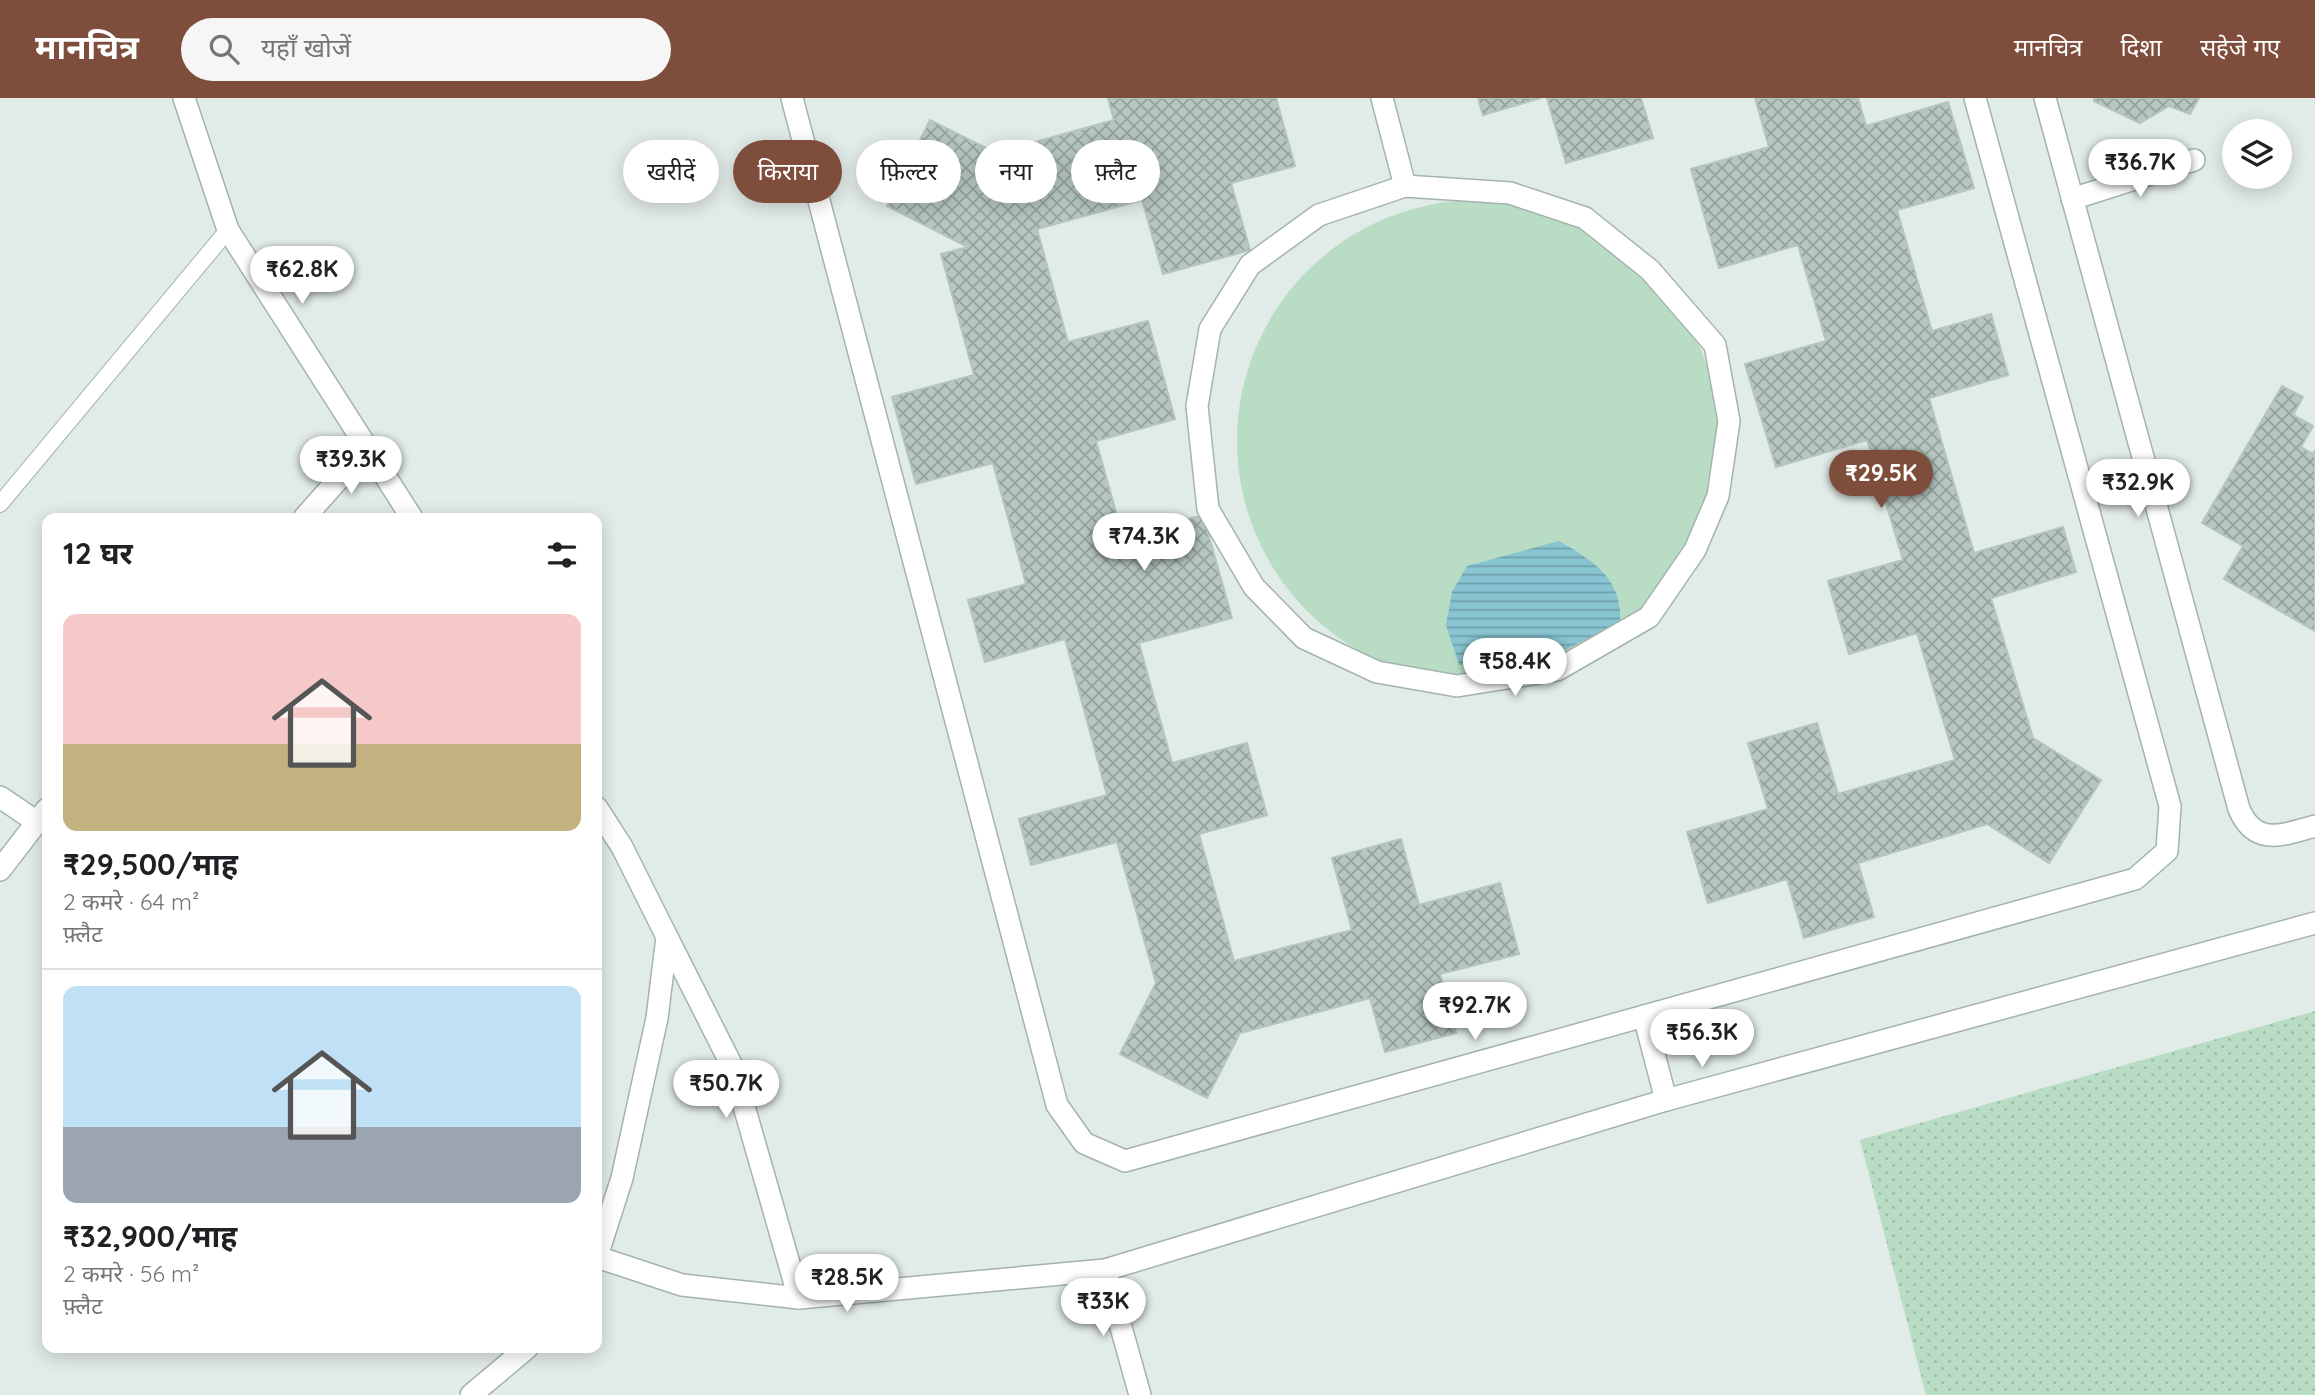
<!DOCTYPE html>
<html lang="hi">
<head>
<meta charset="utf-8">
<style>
	:root { --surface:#fff; --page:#f6f6f6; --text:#202124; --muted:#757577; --line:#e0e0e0; --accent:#7e4d3c }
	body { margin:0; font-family:Quicksand,"Noto Sans Devanagari",sans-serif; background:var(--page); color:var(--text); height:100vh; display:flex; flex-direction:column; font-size:26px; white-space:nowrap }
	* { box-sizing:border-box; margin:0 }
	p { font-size:23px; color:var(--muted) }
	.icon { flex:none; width:38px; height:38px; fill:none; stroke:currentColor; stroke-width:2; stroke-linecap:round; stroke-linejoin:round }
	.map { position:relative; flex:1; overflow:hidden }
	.details { position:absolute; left:42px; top:415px; width:560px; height:840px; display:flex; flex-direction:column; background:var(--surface); border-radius:14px; box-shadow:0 4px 18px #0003 }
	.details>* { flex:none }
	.top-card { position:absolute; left:623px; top:42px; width:665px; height:63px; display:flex; gap:14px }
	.fabs { position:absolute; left:2222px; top:21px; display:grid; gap:14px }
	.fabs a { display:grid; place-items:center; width:70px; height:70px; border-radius:50%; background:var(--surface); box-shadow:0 4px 18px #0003; font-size:35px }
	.price { position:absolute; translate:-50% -60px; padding:0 16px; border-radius:24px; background:#fff; color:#222; font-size:23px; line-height:46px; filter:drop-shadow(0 2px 4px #0008) }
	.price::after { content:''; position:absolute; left:50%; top:42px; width:21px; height:16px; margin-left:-10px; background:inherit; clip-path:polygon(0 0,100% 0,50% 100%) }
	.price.selected { background:var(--accent); color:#fff }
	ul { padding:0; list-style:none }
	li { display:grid; align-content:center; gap:14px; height:371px; padding:0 21px }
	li+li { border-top:2px solid var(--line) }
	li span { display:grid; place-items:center; height:217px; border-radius:14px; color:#555 }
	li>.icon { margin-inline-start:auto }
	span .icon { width:126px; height:126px; fill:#fffc; stroke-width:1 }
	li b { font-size:30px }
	h2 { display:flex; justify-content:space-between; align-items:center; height:84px; padding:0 21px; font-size:30px }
	.pill { padding:0 24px; border-radius:32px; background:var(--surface); box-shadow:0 4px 18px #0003; font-size:24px; line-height:63px }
	.pill.selected { background:var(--accent); color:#fff }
	header { display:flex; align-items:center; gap:42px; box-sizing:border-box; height:98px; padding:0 35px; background:var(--accent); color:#fff }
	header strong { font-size:33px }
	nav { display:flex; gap:38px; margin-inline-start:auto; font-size:24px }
	.search { width:490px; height:63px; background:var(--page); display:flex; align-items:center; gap:18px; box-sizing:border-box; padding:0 24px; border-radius:38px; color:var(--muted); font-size:26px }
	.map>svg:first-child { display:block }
	.grass { fill:url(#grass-dots) }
	.green { fill:#b9ddc4 }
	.water { fill:url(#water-rules) }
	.building { fill:url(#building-cross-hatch); stroke:#b3c5be; stroke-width:2 }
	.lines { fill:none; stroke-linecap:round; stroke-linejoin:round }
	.lane-casing { stroke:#a4b3ae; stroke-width:18 }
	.street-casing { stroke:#a4b3ae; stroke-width:24 }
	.lane { stroke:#fff; stroke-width:16 }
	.street { stroke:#fff; stroke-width:21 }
</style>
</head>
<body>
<header>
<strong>मानचित्र</strong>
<div class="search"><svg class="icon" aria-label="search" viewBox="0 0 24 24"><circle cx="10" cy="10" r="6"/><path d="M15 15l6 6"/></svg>यहाँ खोजें</div>
<nav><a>मानचित्र</a><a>दिशा</a><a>सहेजे गए</a></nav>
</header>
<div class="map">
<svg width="2315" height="1297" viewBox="0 0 2315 1297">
	<defs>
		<pattern id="grass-dots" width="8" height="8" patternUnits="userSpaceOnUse" patternTransform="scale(1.75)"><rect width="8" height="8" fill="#b9ddc4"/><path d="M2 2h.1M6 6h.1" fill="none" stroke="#9fbfa9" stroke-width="1.8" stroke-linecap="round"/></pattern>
		<pattern id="water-rules" width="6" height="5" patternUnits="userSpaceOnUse" patternTransform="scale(1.75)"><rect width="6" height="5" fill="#88c4d1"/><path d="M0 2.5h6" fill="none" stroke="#6fa0aa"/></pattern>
		<pattern id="building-cross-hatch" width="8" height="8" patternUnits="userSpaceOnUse" patternTransform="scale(1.75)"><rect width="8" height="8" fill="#b6c6c0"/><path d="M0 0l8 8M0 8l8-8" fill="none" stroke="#94a29d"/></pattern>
	</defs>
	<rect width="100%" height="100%" fill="#e1ebe7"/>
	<!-- grass -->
	<path class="grass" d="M 2315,913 L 2315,1297 L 1926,1297 L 1860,1042 Z"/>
	<!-- green -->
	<circle class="green" cx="1478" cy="343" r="241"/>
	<!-- water -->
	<path class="water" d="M 1559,443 C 1592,462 1623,481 1620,524 L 1563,553 L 1516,564 L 1459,567 L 1446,527 L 1452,494 L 1467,468 Z"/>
	<!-- building -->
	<g class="building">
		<path d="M 1108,0 L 1276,0 L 1295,68 L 1231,85 L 1250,152 L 1163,176 L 1142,102 L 1037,131 L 1068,244 L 1148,223 L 1175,321 L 1096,343 L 1123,439 L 1203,417 L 1232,520 L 1139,545 L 1172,665 L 1247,645 L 1267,717 L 1199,736 L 1234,863 L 1352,832 L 1332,760 L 1401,741 L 1419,807 L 1500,785 L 1519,856 L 1440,876 L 1456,935 L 1385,954 L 1370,900 L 1240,935 L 1207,1000 L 1120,956 L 1156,885 L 1117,744 L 1031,767 L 1019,721 L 1107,697 L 1065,541 L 985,564 L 968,502 L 1026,486 L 993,365 L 916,386 L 892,299 L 974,277 L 941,156 L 968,149 L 887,108 L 930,22 L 996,55 L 1114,22 Z"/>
		<path d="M 1478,0 L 1541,0 L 1483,17 Z"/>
		<path d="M 1547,0 L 1641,0 L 1653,40 L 1566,65 Z"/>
		<path d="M 1755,0 L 1858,0 L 1866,28 L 1948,4 L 1974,90 L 1897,112 L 1932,233 L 1991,216 L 2008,277 L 1929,300 L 1974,455 L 2063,429 L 2076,474 L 1991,500 L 2033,640 L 2101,682 L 2049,765 L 1987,726 L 1858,765 L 1874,819 L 1804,840 L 1787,781 L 1708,805 L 1687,734 L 1768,711 L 1748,645 L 1817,625 L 1838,696 L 1955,662 L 1917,535 L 1849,556 L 1828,483 L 1903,462 L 1867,342 L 1776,369 L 1745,266 L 1826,243 L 1798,147 L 1719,170 L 1691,71 L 1769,49 Z"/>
		<path d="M 2094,0 L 2199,0 L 2190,16 L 2169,8 L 2140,25 L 2094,3 Z"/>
		<path d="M 2282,288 L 2303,299 L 2293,317 L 2313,328 L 2301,349 L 2313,356 L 2315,352 L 2315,533 L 2224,481 L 2243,448 L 2202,425 Z"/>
	</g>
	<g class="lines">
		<defs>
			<path id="lane" d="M 0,406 L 228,132"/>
			<g id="street">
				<path d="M 184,0 L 228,132 L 412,420"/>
				<path d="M 792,0 L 1057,1007 L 1084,1045 L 1125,1063 L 2135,781 L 2167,753 L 2170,708 L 1975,0"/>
				<path d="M 1382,0 L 1405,88"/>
				<path d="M 2045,0 L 2239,711 C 2255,749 2283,737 2315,728"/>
				<path d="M 1405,88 L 1510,95 L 1585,120 L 1650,172 L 1715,247 L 1729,323 L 1718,398 L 1695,452 L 1649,519 L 1557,572 L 1457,588 L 1377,574 L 1304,540 L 1254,489 L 1208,411 L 1197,308 L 1210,231 L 1250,167 L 1319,117 Z"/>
				<path d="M 2072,101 L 2194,62"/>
				<path d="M 304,420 L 367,349"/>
				<path d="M 0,699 L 37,724"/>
				<path d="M 597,710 L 622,749 L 667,839 L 657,920 L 622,1080 L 597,1158"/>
				<path d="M 0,772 L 47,711"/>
				<path d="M 667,839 L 733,970 L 799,1200"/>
				<path d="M 1644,918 L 1666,1002"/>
				<path d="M 597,1159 L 682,1187 L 799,1200 L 1105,1172 L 1666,1002 L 2315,825"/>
				<path d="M 1105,1172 L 1140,1297"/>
				<path d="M 471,1297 L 527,1250"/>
			</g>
		</defs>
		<!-- lane casing -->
		<use href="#lane" class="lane-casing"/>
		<!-- street casing -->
		<use href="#street" class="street-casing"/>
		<!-- lane -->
		<use href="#lane" class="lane"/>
		<!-- street -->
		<use href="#street" class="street"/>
	</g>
</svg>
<div class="fabs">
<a><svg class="icon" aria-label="layers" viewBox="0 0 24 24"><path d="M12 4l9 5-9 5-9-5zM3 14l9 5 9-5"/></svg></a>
</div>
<b class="price" style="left:2140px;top:101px">₹36.7K</b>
<b class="price" style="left:302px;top:208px">₹62.8K</b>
<b class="price" style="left:351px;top:398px">₹39.3K</b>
<b class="price selected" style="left:1881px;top:412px">₹29.5K</b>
<b class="price" style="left:2138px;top:421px">₹32.9K</b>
<b class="price" style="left:1144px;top:475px">₹74.3K</b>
<b class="price" style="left:1515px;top:600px">₹58.4K</b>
<b class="price" style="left:1475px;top:944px">₹92.7K</b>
<b class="price" style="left:1702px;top:971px">₹56.3K</b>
<b class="price" style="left:726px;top:1022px">₹50.7K</b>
<b class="price" style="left:847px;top:1216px">₹28.5K</b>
<b class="price" style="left:1103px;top:1240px">₹33K</b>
<div class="top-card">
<a class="pill">खरीदें</a>
<a class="pill selected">किराया</a>
<a class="pill">फ़िल्टर</a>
<a class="pill">नया</a>
<a class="pill">फ़्लैट</a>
</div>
<section class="details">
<h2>12 घर<svg class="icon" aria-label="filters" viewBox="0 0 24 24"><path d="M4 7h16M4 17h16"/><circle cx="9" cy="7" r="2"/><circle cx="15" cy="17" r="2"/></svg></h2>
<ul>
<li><span style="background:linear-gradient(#f6c9c9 60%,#c2b280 0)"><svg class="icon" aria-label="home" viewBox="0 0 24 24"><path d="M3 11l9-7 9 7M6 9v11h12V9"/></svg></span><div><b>₹29,500/माह</b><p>2 कमरे · 64 m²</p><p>फ़्लैट</p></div></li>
<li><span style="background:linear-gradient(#bfe0f5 65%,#9aa5b1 0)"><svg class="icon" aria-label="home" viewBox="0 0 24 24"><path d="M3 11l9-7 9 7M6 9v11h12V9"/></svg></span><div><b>₹32,900/माह</b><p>2 कमरे · 56 m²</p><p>फ़्लैट</p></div></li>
</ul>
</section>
</div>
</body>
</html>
